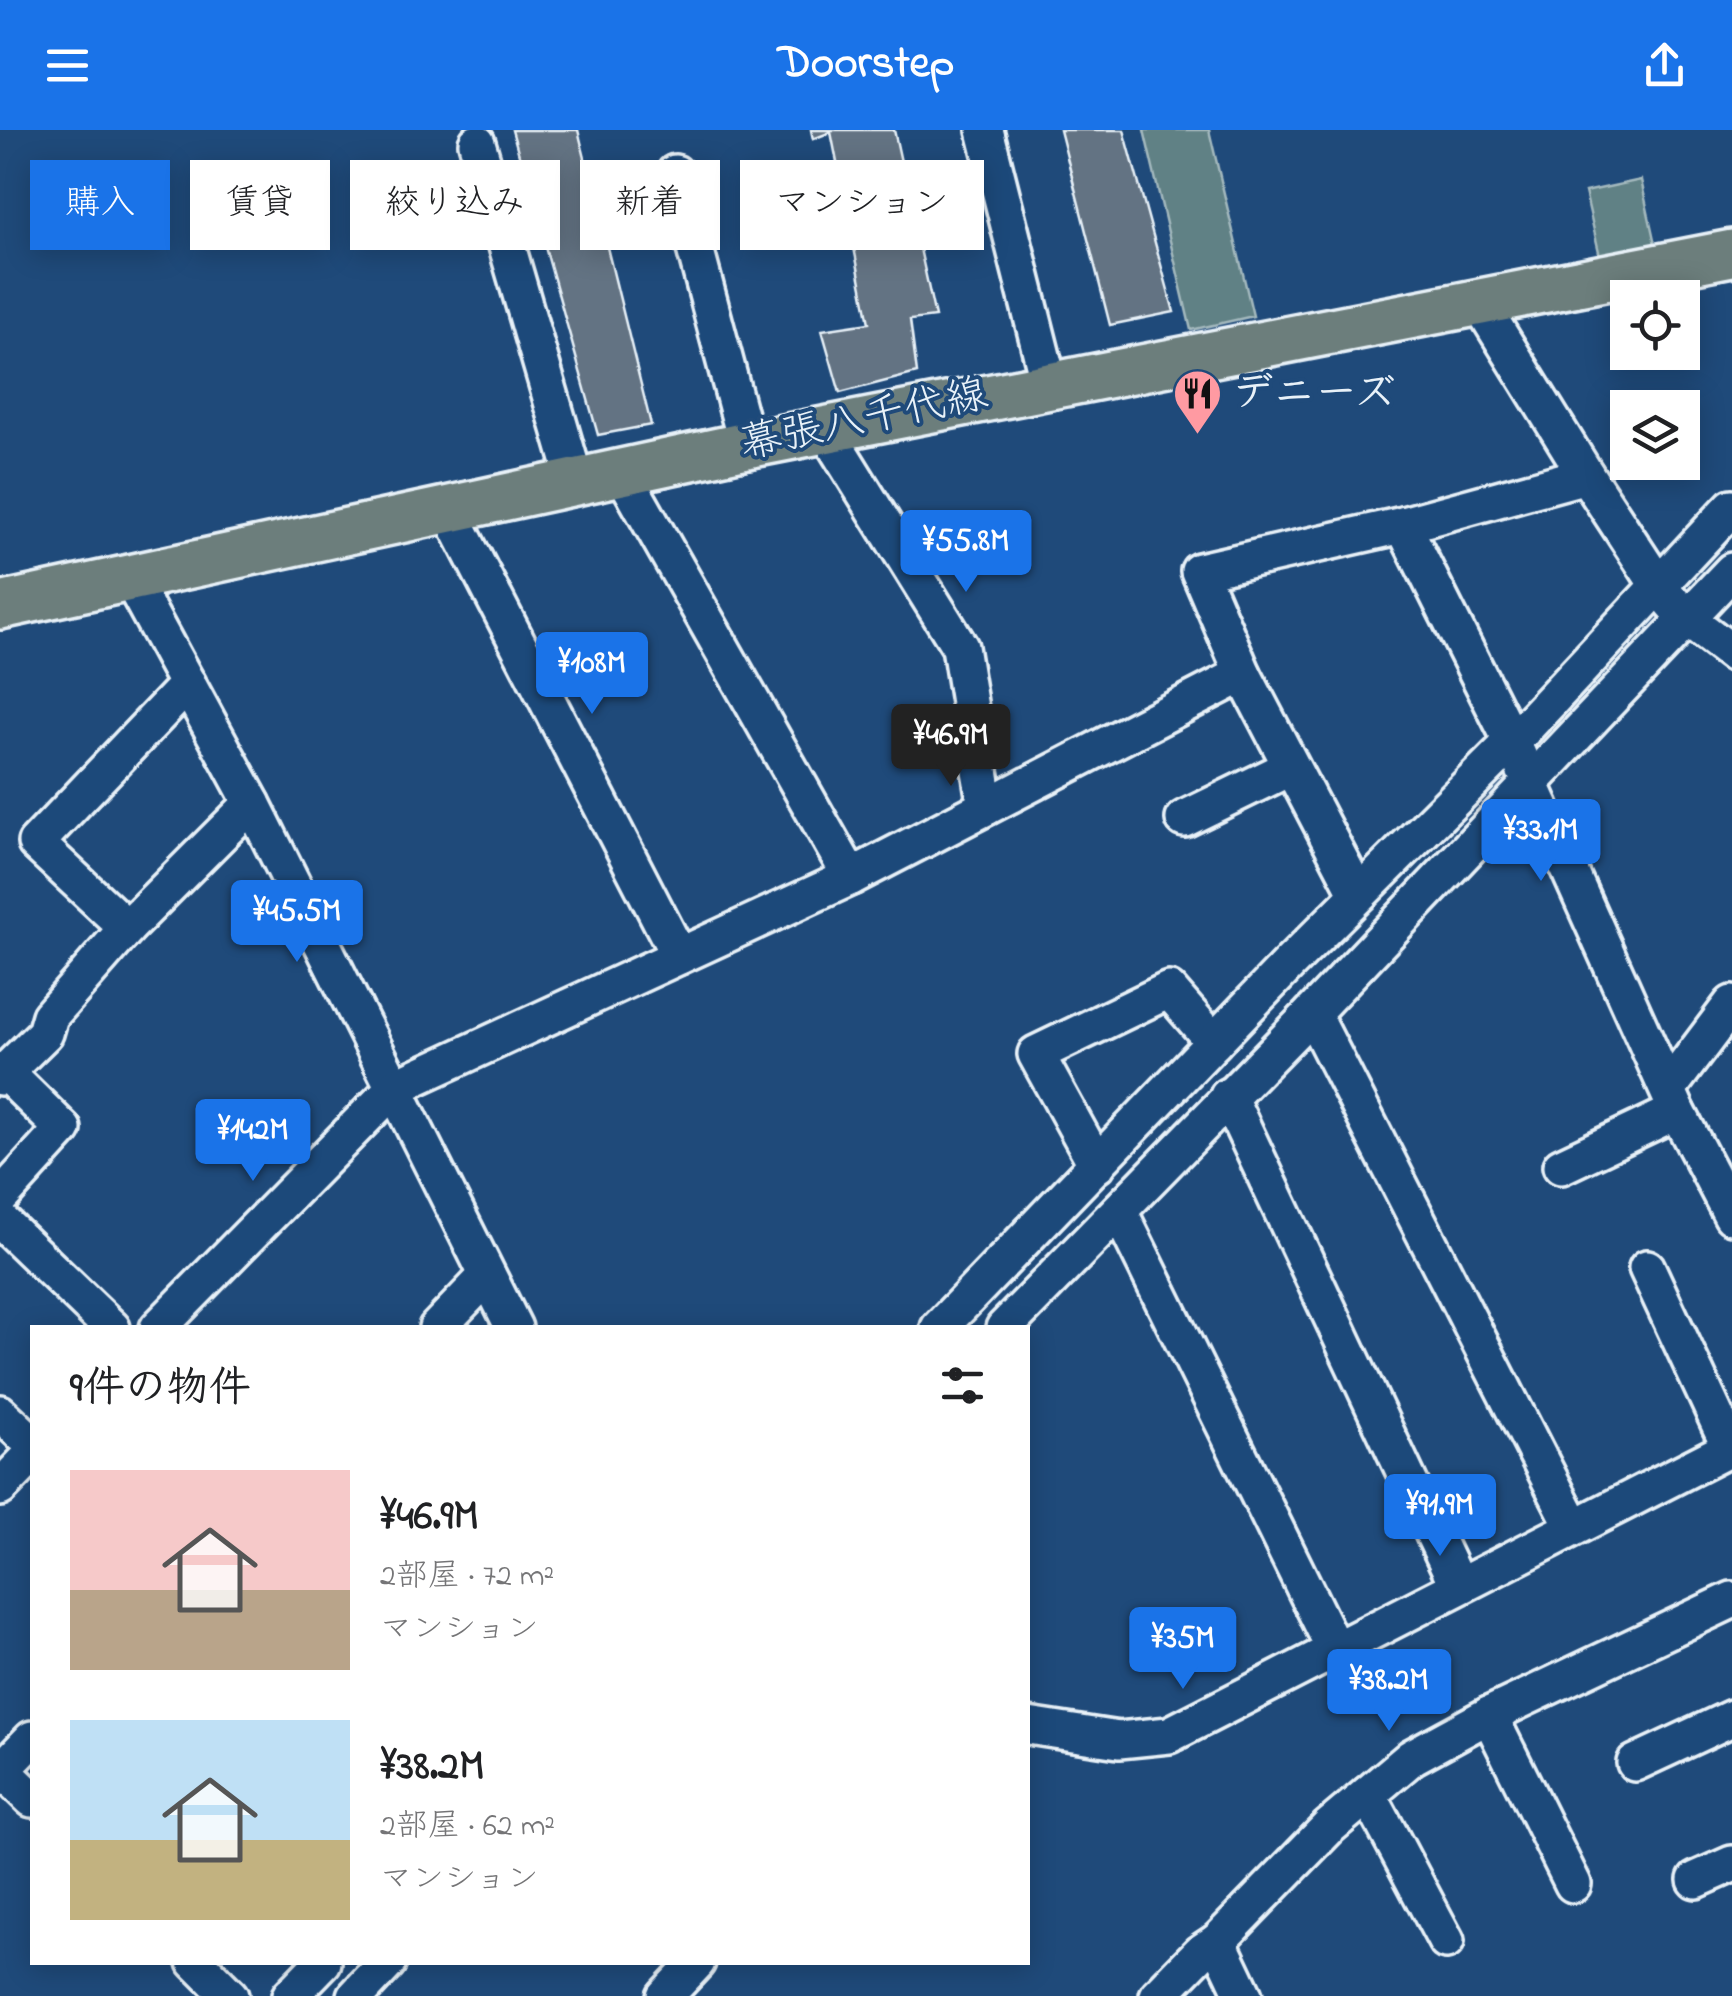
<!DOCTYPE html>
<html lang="ja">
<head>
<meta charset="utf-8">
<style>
	:root { --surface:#fff; --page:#f2f2f2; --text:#202124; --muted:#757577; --accent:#1a73e8 }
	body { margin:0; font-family:"Indie Flower","Klee One",sans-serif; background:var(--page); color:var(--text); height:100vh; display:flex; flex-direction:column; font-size:38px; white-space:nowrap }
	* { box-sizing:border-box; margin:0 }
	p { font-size:32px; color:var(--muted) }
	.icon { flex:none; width:55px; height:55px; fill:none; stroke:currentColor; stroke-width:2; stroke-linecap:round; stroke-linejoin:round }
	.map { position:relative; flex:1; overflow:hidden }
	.panel { position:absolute; left:30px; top:1195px; width:1000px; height:640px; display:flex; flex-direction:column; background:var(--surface); border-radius:0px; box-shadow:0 5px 25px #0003 }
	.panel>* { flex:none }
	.banner { position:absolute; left:30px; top:30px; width:1000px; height:90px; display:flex; gap:20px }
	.fabs { position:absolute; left:1610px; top:150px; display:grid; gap:20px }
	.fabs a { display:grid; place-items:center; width:90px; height:90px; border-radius:0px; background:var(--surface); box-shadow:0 5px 25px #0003; font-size:50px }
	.price { position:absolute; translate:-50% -85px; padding:0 22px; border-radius:10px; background:var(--accent); color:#fff; font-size:32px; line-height:65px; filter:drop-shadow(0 2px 5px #0008) }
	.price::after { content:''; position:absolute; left:50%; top:60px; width:30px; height:22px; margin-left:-15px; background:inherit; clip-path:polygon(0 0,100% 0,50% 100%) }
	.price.selected { background:#222; color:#fff }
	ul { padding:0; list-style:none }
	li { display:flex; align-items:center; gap:30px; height:250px; padding:0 40px }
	li span { display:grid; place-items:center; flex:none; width:280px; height:200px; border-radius:0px; color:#555 }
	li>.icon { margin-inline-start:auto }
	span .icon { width:120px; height:120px; fill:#fffc; stroke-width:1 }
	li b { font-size:42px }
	h2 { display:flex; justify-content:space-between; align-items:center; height:120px; padding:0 40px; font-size:42px }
	.tag { padding:0 35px; border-radius:0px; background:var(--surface); box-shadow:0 5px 25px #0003; font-size:35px; line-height:90px }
	.tag.selected { background:var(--accent); color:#fff }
	header { display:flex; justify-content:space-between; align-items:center; height:130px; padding:0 40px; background:var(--accent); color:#fff; font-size:45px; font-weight:800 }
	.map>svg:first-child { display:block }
	.green { fill:#608185; stroke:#a4b9be; stroke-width:2.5 }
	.building { fill:#637383; stroke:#e8f1f8; stroke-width:2.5 }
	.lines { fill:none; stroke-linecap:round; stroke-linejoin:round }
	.minor-casing { stroke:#e8f1f8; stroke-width:42 }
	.major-casing { stroke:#e8f1f8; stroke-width:52 }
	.minor { stroke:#1f4a7a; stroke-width:35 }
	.major { stroke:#6c7e7c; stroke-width:45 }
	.labels { text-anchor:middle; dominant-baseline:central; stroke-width:8; stroke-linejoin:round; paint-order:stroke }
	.poi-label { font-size:42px; font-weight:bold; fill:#e8f1f8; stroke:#1f4a7a; text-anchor:start }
	.street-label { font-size:42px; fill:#e8f1f8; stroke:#1f4a7a }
</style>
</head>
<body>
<header><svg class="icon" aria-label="menu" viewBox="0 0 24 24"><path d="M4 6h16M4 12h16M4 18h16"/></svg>Doorstep<svg class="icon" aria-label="share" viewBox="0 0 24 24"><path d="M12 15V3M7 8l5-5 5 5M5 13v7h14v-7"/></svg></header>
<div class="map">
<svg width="1732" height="1866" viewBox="0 0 1732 1866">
	<rect width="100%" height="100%" fill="#1f4a7a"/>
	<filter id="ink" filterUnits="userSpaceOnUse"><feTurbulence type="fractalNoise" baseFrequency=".01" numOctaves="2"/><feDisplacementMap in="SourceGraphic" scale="20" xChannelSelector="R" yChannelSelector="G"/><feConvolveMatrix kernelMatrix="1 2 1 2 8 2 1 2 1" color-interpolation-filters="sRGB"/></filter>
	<g filter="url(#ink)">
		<!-- green -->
		<g class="green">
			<path d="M 1144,0 L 1209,0 L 1253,186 L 1191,200 Z"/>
			<path d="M 1641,50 L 1655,114 L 1600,126 L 1585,62 Z"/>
		</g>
		<!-- building -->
		<g class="building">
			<path d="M 512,0 L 578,0 L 651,295 L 598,305 Z"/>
			<path d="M 811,0 L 894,0 L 935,187 L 910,190 L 917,243 L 840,263 L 822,200 L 869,193 L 831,2 L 813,9 Z"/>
			<path d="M 1060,0 L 1124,0 L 1174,182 L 1110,195 Z"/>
		</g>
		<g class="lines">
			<defs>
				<g id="minor">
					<path d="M 985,0 L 1049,254"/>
					<path d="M 477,13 L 575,350"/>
					<path d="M 675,43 L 747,315"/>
					<path d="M 1480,173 L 1586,345 L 1658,455 L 1686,488 L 1732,523"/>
					<path d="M 825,299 L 960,517 L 986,677"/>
					<path d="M 622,342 L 851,747"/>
					<path d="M 448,378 L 679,826"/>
					<path d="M 1403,395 L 1512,612 L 1677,981 L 1732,1086"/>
					<path d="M 129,446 L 252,673 L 514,1198"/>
					<path d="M 1243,544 L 1358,764"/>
					<path d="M 1184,689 L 1291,637"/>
					<path d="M 127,798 L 36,713 L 188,554"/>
					<path d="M 1312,883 L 1574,1397"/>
					<path d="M 0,947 L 45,903 L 50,886 L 127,798 L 252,673"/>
					<path d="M 1668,959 L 1732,874"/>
					<path d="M 1228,966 L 1458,1456"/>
					<path d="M 1097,1035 L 1036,924 L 1169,860 L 1214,912"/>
					<path d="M 1561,1036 L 1677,981"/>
					<path d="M 0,1068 L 63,999 L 5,942"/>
					<path d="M 1119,1081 L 1335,1520"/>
					<path d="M 0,1090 L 112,1198"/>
					<path d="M 1647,1138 L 1730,1317"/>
					<path d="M 158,1198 L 395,957 L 851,747 L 1243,544 L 1199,441 L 1403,395 L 1586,345"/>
					<path d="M 437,1198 L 487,1146"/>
					<path d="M 939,1198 L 1288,835 L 1512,612 L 1732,377"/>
					<path d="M 1004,1198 L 1312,883 L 1732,441"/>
					<path d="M 0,1283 L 32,1313"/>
					<path d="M 0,1358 L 32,1325"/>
					<path d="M 1489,1585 L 1573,1754"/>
					<path d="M 1028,1596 L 1119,1610 L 1169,1605 L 1732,1317"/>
					<path d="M 1635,1633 L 1732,1588"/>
					<path d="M 0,1638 L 32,1669"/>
					<path d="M 3,1639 L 32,1609"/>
					<path d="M 1368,1664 L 1446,1811"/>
					<path d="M 1696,1750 L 1732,1734"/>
					<path d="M 196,1832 L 230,1866"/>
					<path d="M 290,1866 L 323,1832"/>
					<path d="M 356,1866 L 388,1832"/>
					<path d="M 665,1866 L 697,1832"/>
					<path d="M 1158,1866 L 1200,1823 L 1218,1811"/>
					<path d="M 1244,1866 L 1218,1811 L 1329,1697 L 1412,1627 L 1489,1585 L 1732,1470"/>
				</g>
				<path id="major" d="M 0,476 L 747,315 L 1732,123"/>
			</defs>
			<!-- minor casing -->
			<use href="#minor" class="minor-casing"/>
			<!-- major casing -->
			<use href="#major" class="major-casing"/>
			<!-- minor -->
			<use href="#minor" class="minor"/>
			<!-- major -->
			<use href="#major" class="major"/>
		</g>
	</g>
	<!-- icons -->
	<defs>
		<symbol id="restaurant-pin" viewBox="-11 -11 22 30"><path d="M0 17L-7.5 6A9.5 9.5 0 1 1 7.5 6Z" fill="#ff9aa2" stroke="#1f4a7a"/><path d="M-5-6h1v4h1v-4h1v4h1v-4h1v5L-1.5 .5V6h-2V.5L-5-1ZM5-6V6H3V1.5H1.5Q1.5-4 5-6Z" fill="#111"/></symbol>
	</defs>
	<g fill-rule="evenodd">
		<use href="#restaurant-pin" x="1170" y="236" width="55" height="75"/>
	</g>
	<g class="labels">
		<!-- poi labels -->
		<g class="poi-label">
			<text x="1232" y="264">デニーズ</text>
		</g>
		<!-- street labels -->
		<g class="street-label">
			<text transform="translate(864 291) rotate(-12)">幕張八千代線</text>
		</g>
	</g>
</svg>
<div class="fabs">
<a><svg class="icon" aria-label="locate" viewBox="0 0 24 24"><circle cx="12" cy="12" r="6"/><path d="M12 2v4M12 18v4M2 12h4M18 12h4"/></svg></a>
<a><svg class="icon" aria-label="layers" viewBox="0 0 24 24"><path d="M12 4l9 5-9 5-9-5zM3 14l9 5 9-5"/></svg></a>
</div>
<b class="price" style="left:966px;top:465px">¥55.8M</b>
<b class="price" style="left:592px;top:587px">¥108M</b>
<b class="price selected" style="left:951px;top:659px">¥46.9M</b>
<b class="price" style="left:1541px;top:754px">¥33.1M</b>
<b class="price" style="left:297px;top:835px">¥45.5M</b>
<b class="price" style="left:253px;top:1054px">¥142M</b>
<b class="price" style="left:1440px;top:1429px">¥91.9M</b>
<b class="price" style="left:1183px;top:1562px">¥35M</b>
<b class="price" style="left:1389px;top:1604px">¥38.2M</b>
<div class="banner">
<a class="tag selected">購入</a>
<a class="tag">賃貸</a>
<a class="tag">絞り込み</a>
<a class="tag">新着</a>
<a class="tag">マンション</a>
</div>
<section class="panel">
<h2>9件の物件<svg class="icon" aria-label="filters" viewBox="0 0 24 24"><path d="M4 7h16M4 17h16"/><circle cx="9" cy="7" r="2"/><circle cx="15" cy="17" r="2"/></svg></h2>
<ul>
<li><span style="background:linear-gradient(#f6c9c9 60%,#b9a48a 0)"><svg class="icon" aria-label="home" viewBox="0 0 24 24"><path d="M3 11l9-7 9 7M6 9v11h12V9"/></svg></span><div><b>¥46.9M</b><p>2部屋 · 72 m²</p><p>マンション</p></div></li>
<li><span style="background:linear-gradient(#bfe0f5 60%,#c2b280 0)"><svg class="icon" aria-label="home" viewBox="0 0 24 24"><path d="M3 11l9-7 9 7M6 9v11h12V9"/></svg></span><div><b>¥38.2M</b><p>2部屋 · 62 m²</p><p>マンション</p></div></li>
</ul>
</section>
</div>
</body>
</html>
